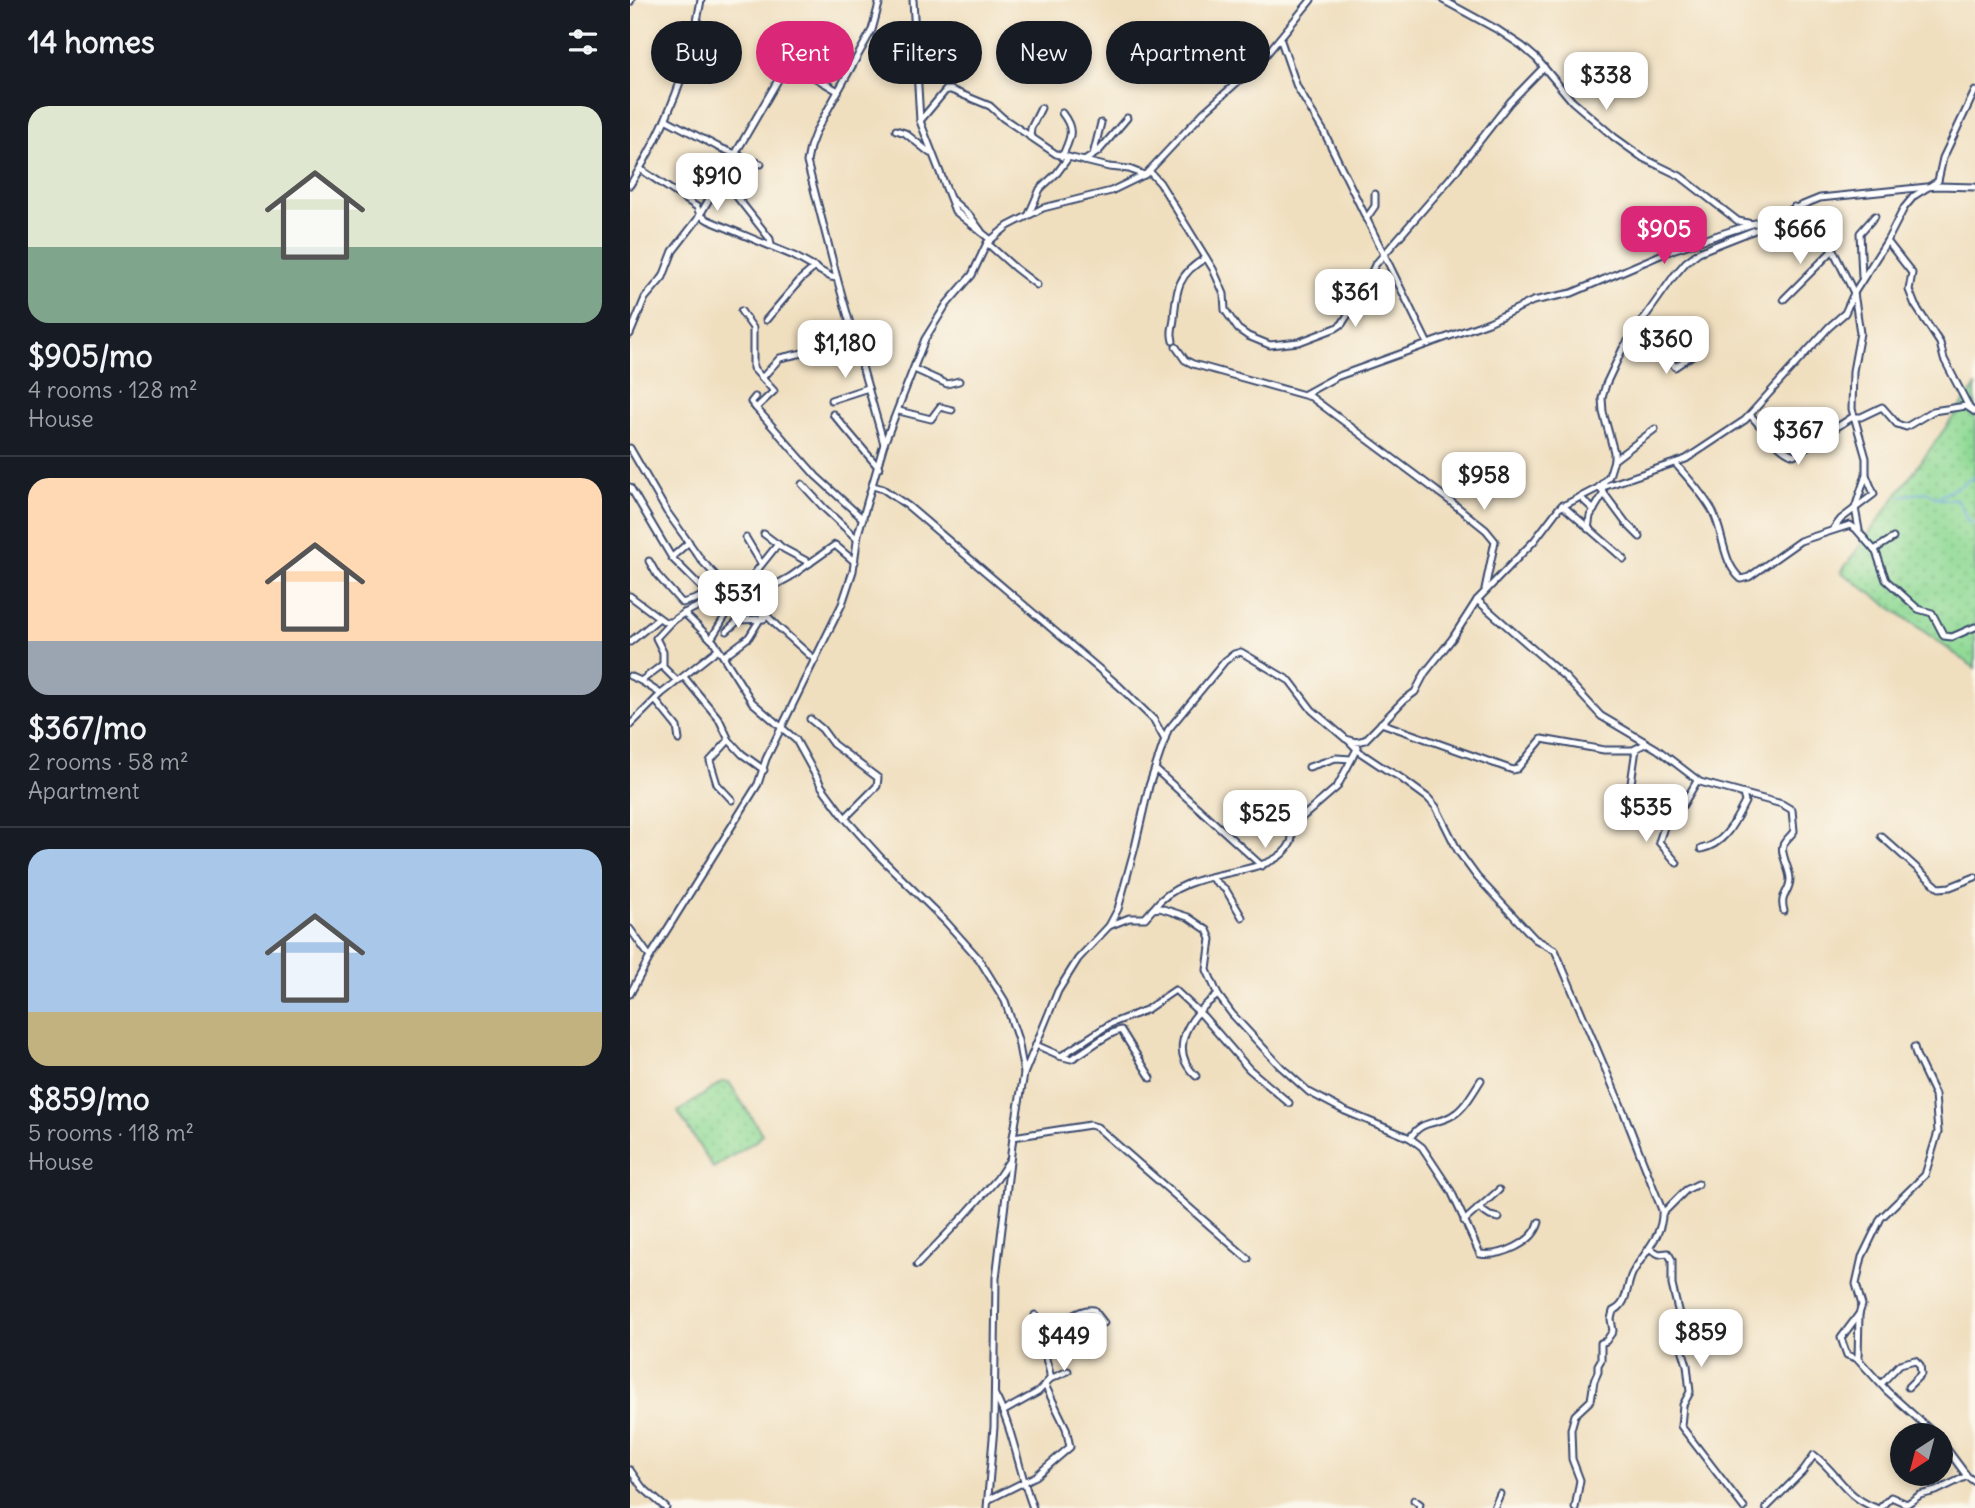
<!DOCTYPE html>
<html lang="en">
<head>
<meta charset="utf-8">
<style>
	:root { --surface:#171b24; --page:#20242c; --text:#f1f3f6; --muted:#9ea1a6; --line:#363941; --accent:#db2777 }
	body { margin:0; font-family:Delius,sans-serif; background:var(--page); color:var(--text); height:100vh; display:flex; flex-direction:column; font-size:26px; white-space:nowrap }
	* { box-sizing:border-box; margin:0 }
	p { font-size:23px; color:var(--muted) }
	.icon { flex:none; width:38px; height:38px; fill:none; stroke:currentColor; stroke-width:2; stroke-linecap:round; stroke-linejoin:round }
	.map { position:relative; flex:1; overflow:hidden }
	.side { display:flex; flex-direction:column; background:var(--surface); width:630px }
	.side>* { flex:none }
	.hud { position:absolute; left:21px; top:21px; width:665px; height:63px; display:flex; gap:14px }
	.needle { width:46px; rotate:216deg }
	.buttons { position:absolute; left:1260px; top:1423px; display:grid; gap:14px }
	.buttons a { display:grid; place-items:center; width:63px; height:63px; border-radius:50%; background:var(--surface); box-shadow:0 4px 10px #0003; font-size:35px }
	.price { position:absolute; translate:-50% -60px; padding:0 16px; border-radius:14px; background:#fff; color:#222; font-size:23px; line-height:46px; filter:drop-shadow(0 2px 4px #0008) }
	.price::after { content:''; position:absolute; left:50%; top:42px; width:21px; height:16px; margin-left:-10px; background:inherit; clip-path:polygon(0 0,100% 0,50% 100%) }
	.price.active { background:var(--accent); color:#fff }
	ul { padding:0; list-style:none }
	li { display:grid; align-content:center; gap:14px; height:371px; padding:0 28px }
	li+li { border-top:2px solid var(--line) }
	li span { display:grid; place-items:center; height:217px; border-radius:21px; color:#555 }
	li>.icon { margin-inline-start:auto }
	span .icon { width:126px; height:126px; fill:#fffc; stroke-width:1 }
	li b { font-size:30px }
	h2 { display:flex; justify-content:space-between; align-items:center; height:84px; padding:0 28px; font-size:30px }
	.pill { padding:0 24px; border-radius:32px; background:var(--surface); box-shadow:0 4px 10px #0003; font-size:24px; line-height:63px }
	.pill.active { background:var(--accent); color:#fff }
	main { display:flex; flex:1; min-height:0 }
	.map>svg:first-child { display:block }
	.grass { fill:url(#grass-dots); stroke:#56847a; stroke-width:2 }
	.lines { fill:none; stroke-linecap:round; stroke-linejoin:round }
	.stream { stroke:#72abe2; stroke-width:2 }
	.minor-casing { stroke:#3b496d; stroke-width:9 }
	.minor { stroke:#fff; stroke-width:5 }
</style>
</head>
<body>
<main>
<section class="side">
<h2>14 homes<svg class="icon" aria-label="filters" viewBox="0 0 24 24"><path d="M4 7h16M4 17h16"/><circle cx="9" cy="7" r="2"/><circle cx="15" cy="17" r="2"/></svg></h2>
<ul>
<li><span style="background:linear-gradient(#dfe7d0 65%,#7fa58c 0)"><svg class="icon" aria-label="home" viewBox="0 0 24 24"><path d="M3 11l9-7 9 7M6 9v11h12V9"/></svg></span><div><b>$905/mo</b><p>4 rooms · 128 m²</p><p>House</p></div></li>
<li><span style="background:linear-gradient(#ffd9b3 75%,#9aa5b1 0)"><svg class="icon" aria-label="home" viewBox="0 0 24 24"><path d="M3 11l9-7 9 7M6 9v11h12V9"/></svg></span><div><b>$367/mo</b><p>2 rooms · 58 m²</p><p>Apartment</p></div></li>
<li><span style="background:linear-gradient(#a9c7e8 75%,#c2b280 0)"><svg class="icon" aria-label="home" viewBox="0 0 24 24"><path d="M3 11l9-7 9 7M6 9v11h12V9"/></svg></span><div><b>$859/mo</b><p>5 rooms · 118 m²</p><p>House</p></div></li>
</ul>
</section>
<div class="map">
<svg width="1345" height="1508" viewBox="0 0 1345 1508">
	<defs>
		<pattern id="grass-dots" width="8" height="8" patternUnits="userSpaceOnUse" patternTransform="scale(1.75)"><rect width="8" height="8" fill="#91da96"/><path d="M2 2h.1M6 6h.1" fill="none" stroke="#7cbb84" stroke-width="1.8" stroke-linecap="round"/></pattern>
	</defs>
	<rect width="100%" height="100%" fill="#fbf7ec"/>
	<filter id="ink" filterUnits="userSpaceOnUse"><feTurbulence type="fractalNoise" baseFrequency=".0143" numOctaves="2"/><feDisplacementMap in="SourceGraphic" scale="14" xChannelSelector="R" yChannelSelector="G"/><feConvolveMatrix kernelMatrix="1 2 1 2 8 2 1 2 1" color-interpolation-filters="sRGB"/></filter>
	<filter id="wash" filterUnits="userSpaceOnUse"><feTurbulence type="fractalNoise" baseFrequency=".00686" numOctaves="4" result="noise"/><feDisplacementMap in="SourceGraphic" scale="28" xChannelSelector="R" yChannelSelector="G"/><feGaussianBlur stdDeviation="1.57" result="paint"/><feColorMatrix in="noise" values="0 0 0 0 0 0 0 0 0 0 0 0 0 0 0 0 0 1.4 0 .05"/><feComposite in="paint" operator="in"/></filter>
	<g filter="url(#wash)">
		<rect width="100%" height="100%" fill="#f0dfbf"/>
		<!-- grass -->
		<g class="grass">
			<path d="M 1345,387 L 1345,668 L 1211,572 Z"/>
			<path d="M 92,1082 L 99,1082 L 132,1134 L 127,1140 L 83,1168 L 48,1112 Z"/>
		</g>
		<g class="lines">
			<!-- stream -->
			<g class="stream">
				<path d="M 1270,496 L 1297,492 L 1307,498 L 1345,477"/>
				<path d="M 1308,498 L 1317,500 L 1325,498 L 1329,502 L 1338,522 L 1345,523"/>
			</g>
		</g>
	</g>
	<g filter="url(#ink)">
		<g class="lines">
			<defs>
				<g id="minor">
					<path d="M 250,0 L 242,30 L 186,131 L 180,147 L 177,162 L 207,278 L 254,444"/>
					<path d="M 283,0 L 290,121 L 325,211 L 361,240"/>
					<path d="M 813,0 L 868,30 L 892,46 L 907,59 L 942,101 L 984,137 L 1013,158 L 1050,176 L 1108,221 L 1122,224 L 1145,217"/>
					<path d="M 0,2 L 1,0"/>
					<path d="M 650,38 L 667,87 L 694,132 L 798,344"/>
					<path d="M 173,61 L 172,70 L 208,91"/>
					<path d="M 37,120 L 88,147 L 131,164"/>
					<path d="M 290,121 L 316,90 L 321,90 L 360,106 L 373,118 L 426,154 L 479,167 L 499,169 L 514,175"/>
					<path d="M 266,130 L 275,133 L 300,153"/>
					<path d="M 400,137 L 401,128 L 411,108"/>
					<path d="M 463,155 L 471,123"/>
					<path d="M 432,157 C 440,138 446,131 432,113"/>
					<path d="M 454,161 L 468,152 L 497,118"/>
					<path d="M 10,169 L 67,207 L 70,215 L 78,220 L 164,256 L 201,277 L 207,278"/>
					<path d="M 519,171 L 530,183 L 583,269 L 594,294 L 595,310 L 608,329 L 618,336 L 640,345 L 669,342 L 706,328 L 712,324 L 731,294 L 745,265 L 823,175 L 880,102 L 914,67"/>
					<path d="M 0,185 C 36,128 60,68 71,0"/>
					<path d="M 107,197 L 140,239 L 141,245"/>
					<path d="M 322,200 L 340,216 L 351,231"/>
					<path d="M 1164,207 L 1203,250 L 1224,293 L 1226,306 L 1230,333 L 1223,371 L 1222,409 L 1236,458 L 1236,475 L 1225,508 L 1229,530"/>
					<path d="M 399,214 L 410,189 L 427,173 L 438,158"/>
					<path d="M 736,219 L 745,206 L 745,194"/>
					<path d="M 1257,241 L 1282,273 L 1279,290 L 1285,305 L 1310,343 L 1314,359 L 1339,407"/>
					<path d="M 1163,242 L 1182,226"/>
					<path d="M 357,243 L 385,268 L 407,285"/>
					<path d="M 1232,277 L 1230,233 L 1245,216"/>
					<path d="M 1154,299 L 1203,250"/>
					<path d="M 111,311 L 123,328 L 123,368 L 144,391 L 126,408 L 186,476 L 233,519"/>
					<path d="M 136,320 L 171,279 L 185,267"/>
					<path d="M 1013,322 L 1045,367 L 1064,354 L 1066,349"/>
					<path d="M 0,334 L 15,298 L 33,277 L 43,251 L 67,220 L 151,75"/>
					<path d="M 543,341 C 540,330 543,329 544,319 C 546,290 548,273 576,258"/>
					<path d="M 546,347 L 555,360 L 563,364 L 681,397 L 820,501 L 856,530 L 865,541 L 855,589"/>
					<path d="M 284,369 L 317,384 L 329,381"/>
					<path d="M 132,378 L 150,358 L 173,353 L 207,336 L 224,338"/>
					<path d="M 675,394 L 706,377 L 859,322 L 903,301 L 942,293 L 1042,250 L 1122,224"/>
					<path d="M 125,397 L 121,402 L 126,408"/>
					<path d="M 201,400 L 238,388"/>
					<path d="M 269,411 L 301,419 L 310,407 L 322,410"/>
					<path d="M 203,414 L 249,468"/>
					<path d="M 1120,415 C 1133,428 1147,449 1164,455 L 1224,416"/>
					<path d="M 1224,417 L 1231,417 L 1252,407 L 1267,424 L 1276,427 L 1303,411 L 1336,406 L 1345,412"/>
					<path d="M 0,448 L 37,512 L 72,561 L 94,584 L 122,600 L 146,625 L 185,660"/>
					<path d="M 984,460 L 1025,429"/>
					<path d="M 1045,463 C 1058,478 1074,495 1083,512 C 1094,534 1092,562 1111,579 L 1119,577 L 1170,541 L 1220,525 L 1226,529 L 1246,552 L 1256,580 L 1288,609 L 1302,613 L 1314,636 L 1322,637 L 1345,627"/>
					<path d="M 172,484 L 194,508 L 227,539"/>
					<path d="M 243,486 L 253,489 L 278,506 L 489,686 L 524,720 L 535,740"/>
					<path d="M 0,487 L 42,558 L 76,592"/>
					<path d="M 970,488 L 1056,459 L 1115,420 L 1199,327 L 1215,313 L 1224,293 L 1257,241 L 1274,208 L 1284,196 L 1308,181 L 1313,158 L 1345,91"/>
					<path d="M 970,488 L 996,523 L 1010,537"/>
					<path d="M 950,497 L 964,510"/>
					<path d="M 932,505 L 994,559"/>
					<path d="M 1204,528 L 1211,519 L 1244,494 L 1236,475"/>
					<path d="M 958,529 L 960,516 L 974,493"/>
					<path d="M 134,534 L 154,549 L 180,563"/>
					<path d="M 116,538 L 131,563"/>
					<path d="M 1244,550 L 1263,538"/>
					<path d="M 42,557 L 59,542"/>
					<path d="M 19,561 L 27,575 L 52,603 L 66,599 L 94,584"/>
					<path d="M 124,591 L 124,574 L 148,544"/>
					<path d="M 0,596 L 35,622 L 41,622 L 54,613 L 84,642 L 122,702 L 166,740 L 192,787 L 215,818 L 251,858 L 316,922 L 349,959 L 375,1001 L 388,1040 L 394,1073"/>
					<path d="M 847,600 L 935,677 L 971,716 L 1027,749 L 1070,782 L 1152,804 L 1162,810 L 1164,831 C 1161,836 1155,840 1153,845 C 1150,854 1160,869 1160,879 C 1160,893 1149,894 1154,911"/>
					<path d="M 54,613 L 93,595 L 140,588 L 160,577 L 205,545 L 225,562"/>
					<path d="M 40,623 L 26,638 L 33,652 L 33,667 L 47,681"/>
					<path d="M 97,631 L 109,620 L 134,619"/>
					<path d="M 81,639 L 109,594"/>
					<path d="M 0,642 L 28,619"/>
					<path d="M 94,656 L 119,637 L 134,613"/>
					<path d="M 0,676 L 11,681 L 32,665"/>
					<path d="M 54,677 L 89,719 L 99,740 L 112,754 L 134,770"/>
					<path d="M 11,681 L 31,694"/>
					<path d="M 25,700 L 47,727 L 49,740"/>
					<path d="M 180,719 L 192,729 L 203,744 L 248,778 L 247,786 L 215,818"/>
					<path d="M 751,723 L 883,770 L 887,769 L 912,739 L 974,750 L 1003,750 L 1017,743"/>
					<path d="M 0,725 L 31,694 L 88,649"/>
					<path d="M 99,740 L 80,761 L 87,784 L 102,800"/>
					<path d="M 719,741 L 731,753 L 755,769 L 768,776 L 798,798 L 806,807 L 828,851 L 847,877 L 905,939 L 925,950 L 994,1113 L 1032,1210 C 1034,1236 1013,1253 1002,1274 C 996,1287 998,1305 983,1311 L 981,1319 L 983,1331 L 976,1341 L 971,1343 L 971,1360 L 968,1365 L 968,1372 L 964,1381 L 961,1400 L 945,1415 L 941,1429 L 942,1459 L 950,1480 L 945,1508"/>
					<path d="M 1006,749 L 999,797 L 1001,801 L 1021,807 L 1037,816 L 1053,805 L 1067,781"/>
					<path d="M 679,767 L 706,758 L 721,759"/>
					<path d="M 525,769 L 632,866"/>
					<path d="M 1038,815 L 1029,842 L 1047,863"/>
					<path d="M 1251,836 L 1309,888 L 1320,887 L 1345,877"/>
					<path d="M 1071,849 C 1095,844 1104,823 1115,802 L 1113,794"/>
					<path d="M 580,877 L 596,890 L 612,917"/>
					<path d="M 523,909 C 557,862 644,882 661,842 C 663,837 661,831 662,826 L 707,787 L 728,747"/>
					<path d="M 479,926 L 488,909 L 505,847 L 519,786 L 538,730 L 595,661 L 604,654 L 611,652 L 660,681 L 682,710 L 716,739 L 726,742 L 735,740 L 774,700 L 785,692 L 795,673 L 822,639 L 847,600 L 904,541 L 929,508 L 968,488 L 979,476 L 984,460 L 984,452 L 973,412 L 972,398 L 976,384 L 993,348 L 1044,276 L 1056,262 L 1069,252 L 1130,228 L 1158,211 L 1190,198 L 1307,186 L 1345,187"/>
					<path d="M 0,929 L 20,957"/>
					<path d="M 0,994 L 20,957 L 128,784 L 136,759 L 212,604 L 223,571 L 228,534 L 254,444 L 295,339 L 316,305 L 342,275 L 357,243 L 378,226 L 413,208 L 481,191 L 516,174 L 574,112 L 631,61 L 681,0"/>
					<path d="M 406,1045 L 431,1056 L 480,1024 L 516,1010 L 545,990 L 573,1016 L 619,1069 L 659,1103"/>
					<path d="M 1284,1047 L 1286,1055 L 1305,1095 L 1308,1132 L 1295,1175 L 1251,1218 L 1232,1257 L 1226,1284 L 1232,1305 L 1229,1314 L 1211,1338 L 1217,1355 L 1228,1359 L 1257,1391 L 1306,1435"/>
					<path d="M 429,1056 L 441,1059 C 457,1051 476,1033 491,1030 L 521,1078"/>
					<path d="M 566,1076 C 536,1048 561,1014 588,995"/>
					<path d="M 383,1137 L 460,1125 L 467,1127 L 618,1259"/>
					<path d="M 780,1138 C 793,1118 806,1126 823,1115 C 835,1108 843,1092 851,1080"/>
					<path d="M 848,1208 L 860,1216 L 869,1218"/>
					<path d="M 1033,1213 L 1056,1190 L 1068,1184"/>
					<path d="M 834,1221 L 869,1190"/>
					<path d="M 1020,1249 L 1029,1254 L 1038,1253 L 1042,1260 L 1042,1285 L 1052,1327 L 1050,1342 L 1057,1365 L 1060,1392 L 1053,1405 L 1051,1426 L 1114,1508"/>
					<path d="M 287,1265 L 334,1216 L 367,1179 L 379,1161"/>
					<path d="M 405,1315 L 416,1347"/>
					<path d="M 1228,1359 L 1229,1314"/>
					<path d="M 420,1379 L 438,1371"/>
					<path d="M 1251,1384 L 1270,1364 L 1285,1360 L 1290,1365 L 1291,1374 L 1278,1387"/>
					<path d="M 365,1395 C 383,1428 389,1472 403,1508"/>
					<path d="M 374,1411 L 408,1392 L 420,1379 C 421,1371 417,1366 416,1358 C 413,1338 423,1327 439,1318 C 446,1313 455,1309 464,1310 L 474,1323"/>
					<path d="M 1311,1441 L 1337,1476 L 1345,1482"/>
					<path d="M 0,1470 L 12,1487 L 36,1508"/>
					<path d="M 358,1500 L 406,1476 L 440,1447 L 436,1428 L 415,1385"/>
					<path d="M 784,1500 L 790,1504 L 789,1508"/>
					<path d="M 357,1508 L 364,1427 L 366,1278 L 383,1137 L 394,1074 L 428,991 L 448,959 L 479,926 L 499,918 L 515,918 L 523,909 L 530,908 L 558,917 L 577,930 L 581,939 L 577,970 L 588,995 L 602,1014 L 651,1067 L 679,1092 L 715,1111 L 780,1138 L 792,1147 L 821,1191 L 850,1254 C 871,1257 904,1243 909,1222"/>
					<path d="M 864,1508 L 870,1494"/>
					<path d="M 1136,1508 L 1172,1472 L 1184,1455 C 1208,1473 1214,1496 1246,1508"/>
					<path d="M 1250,1508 L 1261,1497 L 1277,1504 L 1290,1495 L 1306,1491 L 1337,1476"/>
				</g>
			</defs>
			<!-- minor casing -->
			<use href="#minor" class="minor-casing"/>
			<!-- minor -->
			<use href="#minor" class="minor"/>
		</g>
	</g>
</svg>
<div class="buttons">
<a><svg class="needle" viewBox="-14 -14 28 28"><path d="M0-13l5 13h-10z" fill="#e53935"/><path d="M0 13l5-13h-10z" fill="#9ea1a6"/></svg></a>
</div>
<b class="price" style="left:976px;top:112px">$338</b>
<b class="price" style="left:87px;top:213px">$910</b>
<b class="price active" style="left:1034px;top:266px">$905</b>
<b class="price" style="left:1170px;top:266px">$666</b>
<b class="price" style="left:725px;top:329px">$361</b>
<b class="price" style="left:1036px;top:376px">$360</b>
<b class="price" style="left:215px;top:380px">$1,180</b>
<b class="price" style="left:1168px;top:467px">$367</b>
<b class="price" style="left:854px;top:512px">$958</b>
<b class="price" style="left:108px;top:630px">$531</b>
<b class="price" style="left:1016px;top:844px">$535</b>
<b class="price" style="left:635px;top:850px">$525</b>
<b class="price" style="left:1071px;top:1369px">$859</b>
<b class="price" style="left:434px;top:1373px">$449</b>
<div class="hud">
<a class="pill">Buy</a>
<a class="pill active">Rent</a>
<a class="pill">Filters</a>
<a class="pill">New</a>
<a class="pill">Apartment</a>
</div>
</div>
</main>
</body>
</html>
